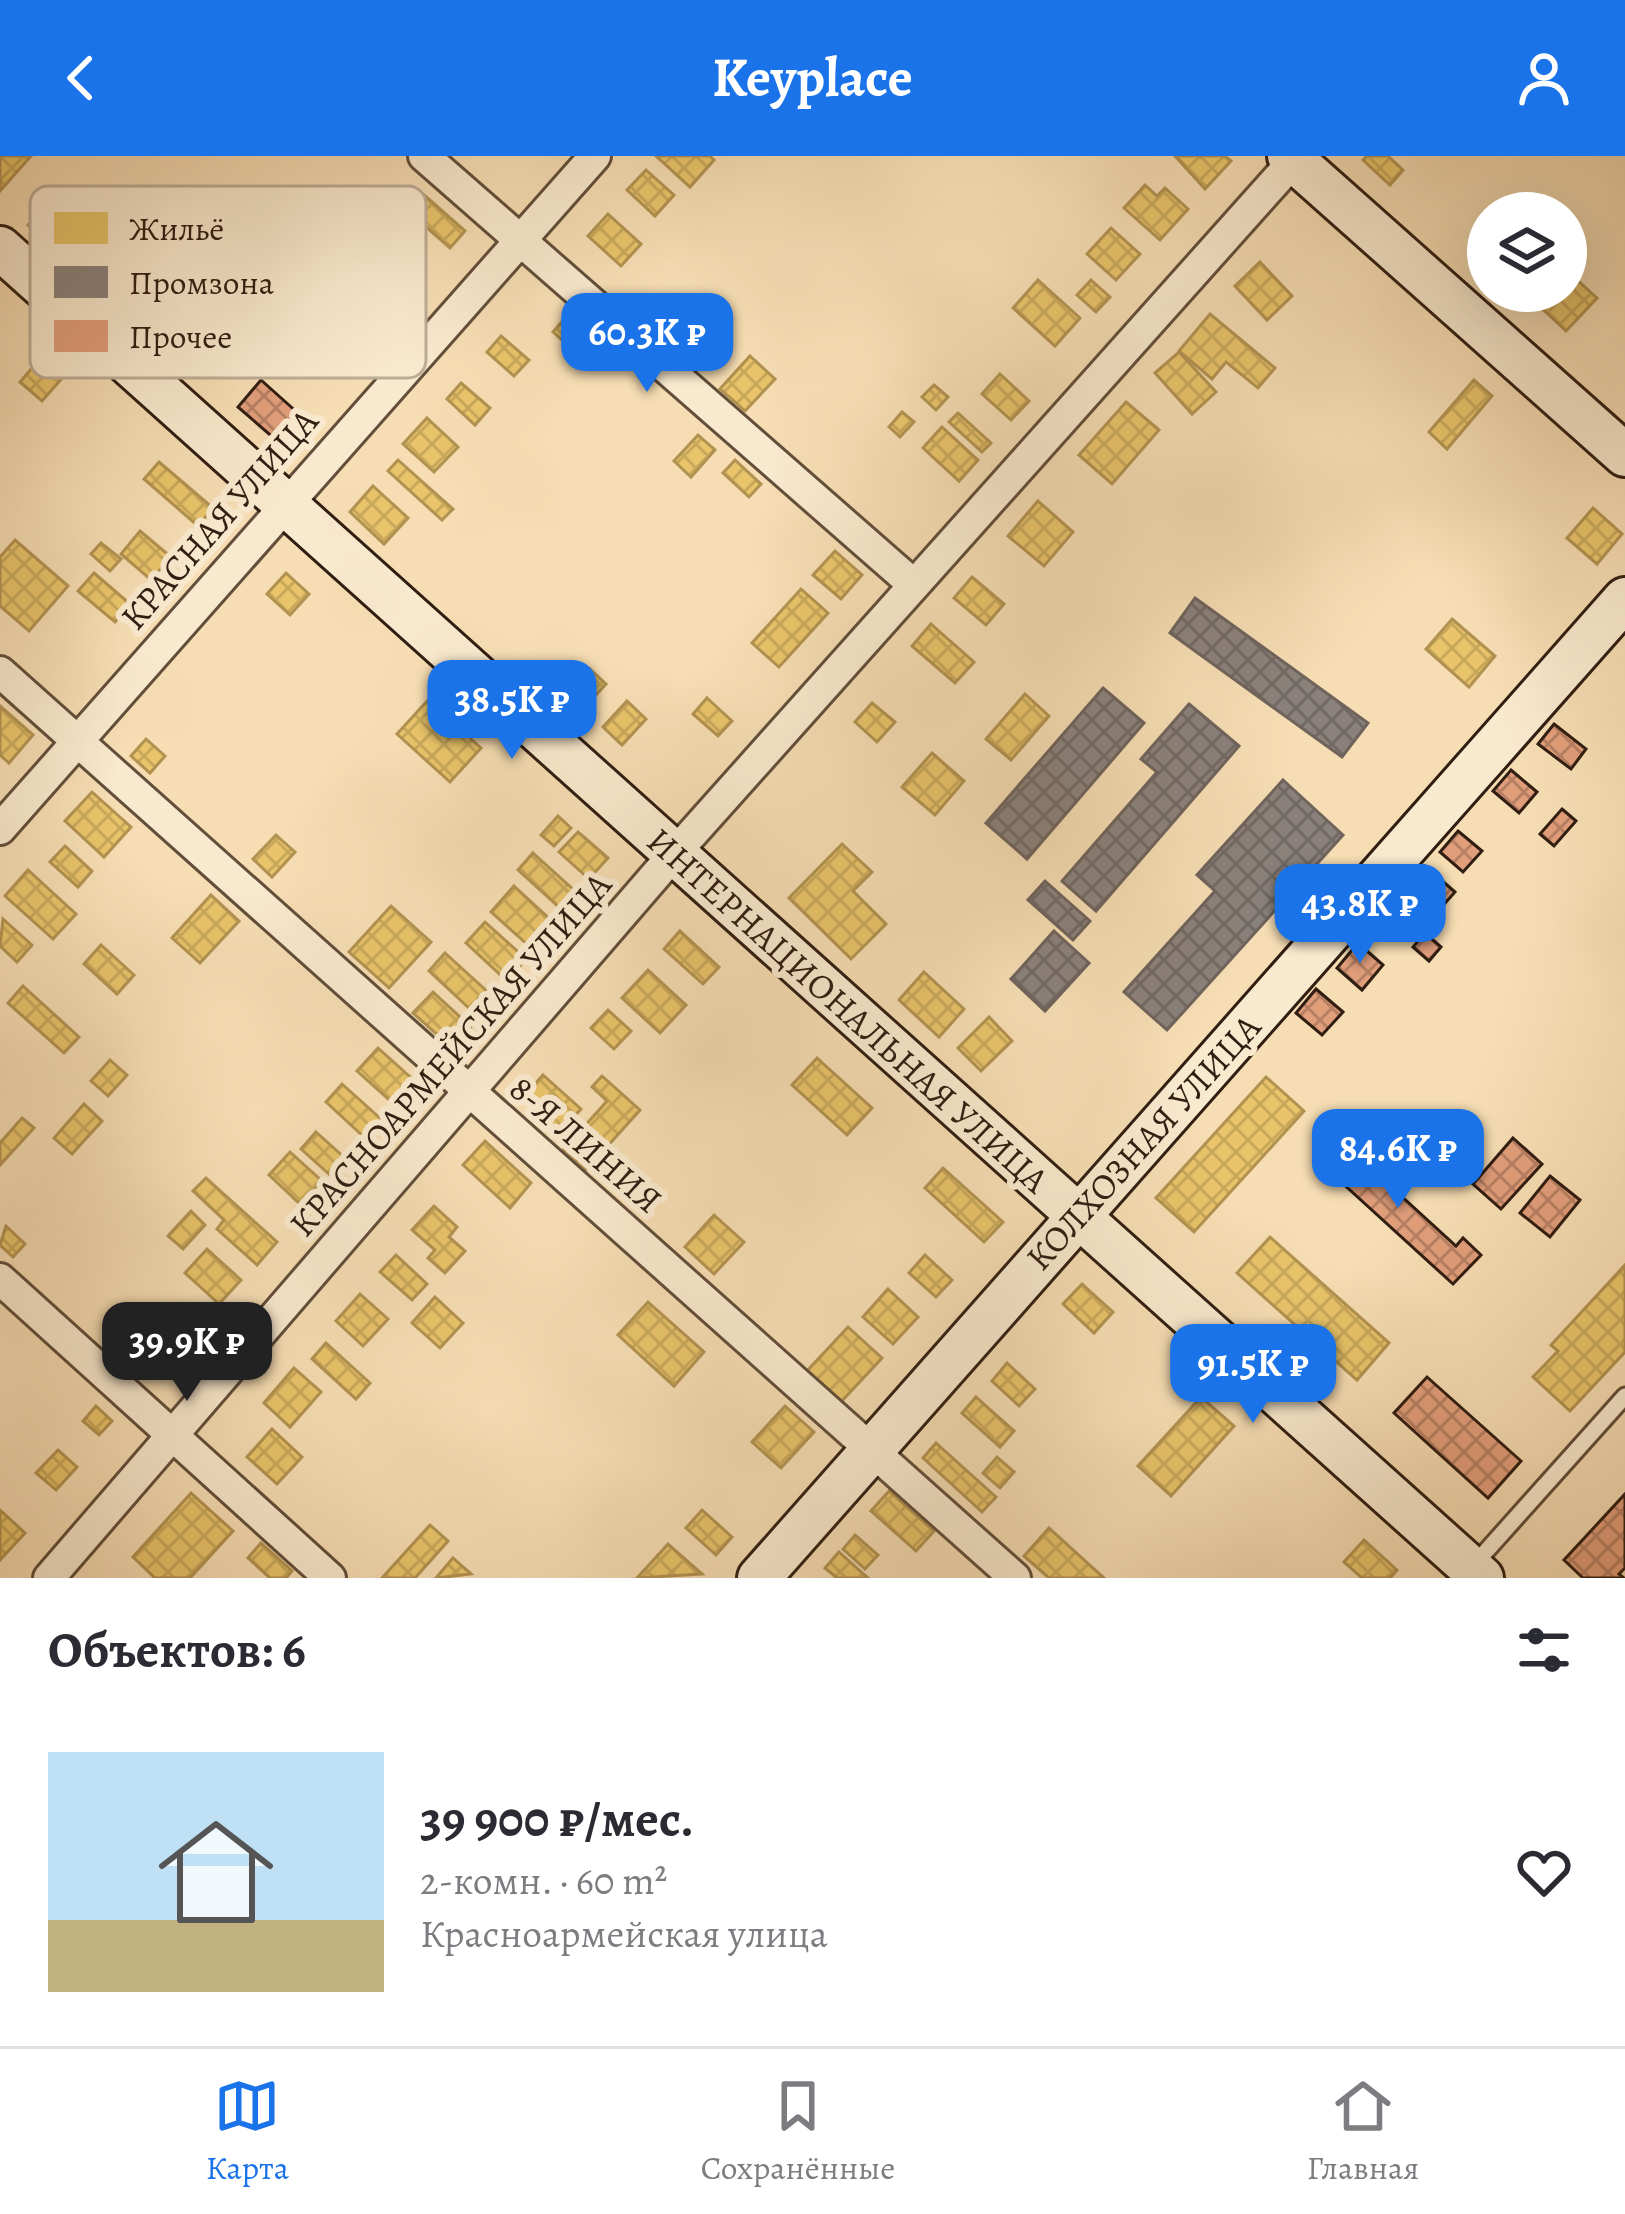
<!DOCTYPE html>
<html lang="ru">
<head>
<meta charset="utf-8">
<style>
	:root { --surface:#fff; --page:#f2f2f3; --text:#2b2b33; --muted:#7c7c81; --line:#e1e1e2; --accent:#1a73e8 }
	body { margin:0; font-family:Alegreya,serif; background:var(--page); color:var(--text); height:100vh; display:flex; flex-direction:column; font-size:45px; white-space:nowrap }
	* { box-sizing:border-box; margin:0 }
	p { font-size:39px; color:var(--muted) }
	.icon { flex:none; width:66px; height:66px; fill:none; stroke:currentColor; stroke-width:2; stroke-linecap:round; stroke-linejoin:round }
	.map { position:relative; height:1422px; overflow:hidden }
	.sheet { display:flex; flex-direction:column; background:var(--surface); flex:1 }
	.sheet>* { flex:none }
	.buttons { position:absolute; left:1467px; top:36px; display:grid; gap:24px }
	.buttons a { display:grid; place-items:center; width:120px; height:120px; border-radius:50%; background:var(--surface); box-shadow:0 12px 48px #0002; font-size:60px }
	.price { position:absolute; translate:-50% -102px; padding:0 27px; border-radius:24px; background:var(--accent); color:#fff; font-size:39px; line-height:78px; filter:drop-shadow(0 3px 6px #0008) }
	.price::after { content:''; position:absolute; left:50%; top:72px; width:36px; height:27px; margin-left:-18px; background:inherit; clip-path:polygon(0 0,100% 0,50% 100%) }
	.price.selected { background:#222; color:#fff }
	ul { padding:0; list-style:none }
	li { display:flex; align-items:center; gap:36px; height:300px; padding:0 48px }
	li+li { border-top:3px solid var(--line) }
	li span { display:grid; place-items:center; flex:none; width:336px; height:240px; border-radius:0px; color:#555 }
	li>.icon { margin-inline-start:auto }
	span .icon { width:144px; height:144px; fill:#fffc; stroke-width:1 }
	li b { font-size:51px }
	h2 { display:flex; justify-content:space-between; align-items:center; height:144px; padding:0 48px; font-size:51px }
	header { display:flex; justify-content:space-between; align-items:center; height:156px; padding:0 48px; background:var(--accent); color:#fff; font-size:54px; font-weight:600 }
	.menu { display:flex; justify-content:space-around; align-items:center; height:168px; border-top:3px solid var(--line); background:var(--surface); font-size:33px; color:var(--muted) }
	.menu a { display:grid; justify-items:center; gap:6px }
	.menu .selected { color:var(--accent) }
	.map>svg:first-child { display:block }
	.homes { fill:url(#homes-cross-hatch); stroke:#b29250; stroke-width:3 }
	.industry { fill:url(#industry-cross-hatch); stroke:#6f635c; stroke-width:3 }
	.building { fill:url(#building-cross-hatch); stroke:#311e12; stroke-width:3 }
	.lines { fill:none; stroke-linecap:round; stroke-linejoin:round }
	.lane-casing { stroke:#624e3a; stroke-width:21 }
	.street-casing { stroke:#624e3a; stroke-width:36 }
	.secondary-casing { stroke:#311e12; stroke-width:48 }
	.lane { stroke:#f9e9ce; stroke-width:15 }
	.street { stroke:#f9e9ce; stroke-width:30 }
	.secondary { stroke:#f9e9ce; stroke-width:42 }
	.labels { text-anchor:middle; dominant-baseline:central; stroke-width:12; stroke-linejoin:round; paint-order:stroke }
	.street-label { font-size:36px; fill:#311e12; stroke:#f9e9ce }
	.key { fill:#f9e9ce; stroke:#bdac96; stroke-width:3 }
	.key-label { font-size:33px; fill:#311e12 }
</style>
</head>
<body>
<header><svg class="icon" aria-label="back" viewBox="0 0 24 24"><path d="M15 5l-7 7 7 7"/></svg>Keyplace<svg class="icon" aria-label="person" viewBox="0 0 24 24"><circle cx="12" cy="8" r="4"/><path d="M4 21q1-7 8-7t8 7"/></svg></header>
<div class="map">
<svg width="1625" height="1422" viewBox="0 0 1625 1422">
	<defs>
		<pattern id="homes-cross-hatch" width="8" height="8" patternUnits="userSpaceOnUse" patternTransform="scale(3)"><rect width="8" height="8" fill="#e9c46a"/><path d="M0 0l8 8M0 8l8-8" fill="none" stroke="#c8a85b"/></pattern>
		<pattern id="industry-cross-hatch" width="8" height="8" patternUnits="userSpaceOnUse" patternTransform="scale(3)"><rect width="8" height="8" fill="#8a817c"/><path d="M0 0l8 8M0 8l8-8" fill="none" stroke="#716964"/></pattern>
		<pattern id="building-cross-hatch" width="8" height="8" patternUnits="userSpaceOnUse" patternTransform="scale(3)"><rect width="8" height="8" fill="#e19e7b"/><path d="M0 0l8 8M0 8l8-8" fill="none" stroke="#b78063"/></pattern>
	</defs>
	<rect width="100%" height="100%" fill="#f6ddb3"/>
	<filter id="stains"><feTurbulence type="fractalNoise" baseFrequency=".00167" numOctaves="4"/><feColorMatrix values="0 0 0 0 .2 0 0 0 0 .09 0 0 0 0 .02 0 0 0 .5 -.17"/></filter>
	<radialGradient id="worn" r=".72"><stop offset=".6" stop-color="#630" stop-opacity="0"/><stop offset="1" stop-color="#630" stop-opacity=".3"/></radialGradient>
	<!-- homes -->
	<g class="homes">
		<path d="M 0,0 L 31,0 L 0,35 Z"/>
		<path d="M 656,0 L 710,0 L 714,4 L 690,31 Z"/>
		<path d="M 1175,0 L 1225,0 L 1231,5 L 1205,33 Z"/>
		<path d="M 1367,0 L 1388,0 L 1403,14 L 1390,29 L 1363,4 Z"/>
		<path d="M 646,14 L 674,39 L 655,60 L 627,34 Z"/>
		<path d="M 1145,29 L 1157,40 L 1165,32 L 1188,53 L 1160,84 L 1124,52 Z"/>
		<path d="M 60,32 L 86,54 L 54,92 L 28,69 Z"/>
		<path d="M 424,39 L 465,75 L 450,92 L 409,56 Z"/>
		<path d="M 608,58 L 641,88 L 621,110 L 588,80 Z"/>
		<path d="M 1111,72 L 1140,98 L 1116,124 L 1087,98 Z"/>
		<path d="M 1260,106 L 1292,140 L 1267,164 L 1235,130 Z"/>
		<path d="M 1566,114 L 1597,142 L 1566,175 L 1535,146 L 1545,135 L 1566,135 Z"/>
		<path d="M 1038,124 L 1080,162 L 1055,190 L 1013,152 Z"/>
		<path d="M 1091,124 L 1110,141 L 1096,156 L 1077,139 Z"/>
		<path d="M 1210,158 L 1275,212 L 1258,232 L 1226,206 L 1212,223 L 1179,195 Z"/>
		<path d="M 568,159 L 588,178 L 573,194 L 553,176 Z"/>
		<path d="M 501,180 L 529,204 L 514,220 L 487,196 Z"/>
		<path d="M 1179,196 L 1216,236 L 1192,258 L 1155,217 Z"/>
		<path d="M 42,200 L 65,219 L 42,245 L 20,226 Z"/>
		<path d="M 750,200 L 775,223 L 745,255 L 720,233 Z"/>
		<path d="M 1000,218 L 1029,245 L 1011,264 L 982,238 Z"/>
		<path d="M 1474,224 L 1492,240 L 1447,293 L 1429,276 Z"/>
		<path d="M 461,227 L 490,252 L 475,269 L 447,243 Z"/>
		<path d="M 934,229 L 948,241 L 936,254 L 922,241 Z"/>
		<path d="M 1126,246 L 1159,274 L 1112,328 L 1079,299 Z"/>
		<path d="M 902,256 L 914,266 L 900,281 L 889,271 Z"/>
		<path d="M 958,257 L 991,287 L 982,296 L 949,266 Z"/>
		<path d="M 427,262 L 458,291 L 434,316 L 403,288 Z"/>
		<path d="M 942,271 L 978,304 L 959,325 L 923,292 Z"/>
		<path d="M 698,279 L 715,294 L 691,321 L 674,305 Z"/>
		<path d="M 398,304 L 453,353 L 442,364 L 388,315 Z"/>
		<path d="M 735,304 L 761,328 L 749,341 L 723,317 Z"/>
		<path d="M 159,306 L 213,352 L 198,370 L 144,323 Z"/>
		<path d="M 373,330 L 408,362 L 384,388 L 350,356 Z"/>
		<path d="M 1038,345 L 1073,376 L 1044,410 L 1008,380 Z"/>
		<path d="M 1593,352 L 1622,378 L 1597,408 L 1567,382 Z"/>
		<path d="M 140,375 L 171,401 L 151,424 L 121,398 Z"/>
		<path d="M 15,384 L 68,430 L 29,475 L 0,450 L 0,401 Z"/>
		<path d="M 101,387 L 121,403 L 110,415 L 91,398 Z"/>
		<path d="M 835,395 L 862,419 L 841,443 L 813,419 Z"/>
		<path d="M 94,417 L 130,448 L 115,466 L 78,435 Z"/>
		<path d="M 286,417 L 309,438 L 290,459 L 267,438 Z"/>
		<path d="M 972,421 L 1004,448 L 986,469 L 954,442 Z"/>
		<path d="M 801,433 L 828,457 L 779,511 L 752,487 Z"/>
		<path d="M 1452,463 L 1495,500 L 1469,531 L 1426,493 Z"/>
		<path d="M 931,468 L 974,506 L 955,527 L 912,490 Z"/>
		<path d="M 590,513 L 606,528 L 584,552 L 567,537 Z"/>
		<path d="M 1025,538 L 1049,560 L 1011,604 L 986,583 Z"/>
		<path d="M 707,542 L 732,565 L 718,580 L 693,558 Z"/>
		<path d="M 428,544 L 481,592 L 450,626 L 397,578 Z"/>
		<path d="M 627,545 L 646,563 L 622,589 L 603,571 Z"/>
		<path d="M 872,547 L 895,566 L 877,586 L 855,566 Z"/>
		<path d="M 0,550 L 33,579 L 9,607 L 0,599 Z"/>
		<path d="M 146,583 L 165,600 L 150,617 L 131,600 Z"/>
		<path d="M 932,597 L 964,625 L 935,659 L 902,631 Z"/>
		<path d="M 92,636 L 131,671 L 104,701 L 65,665 Z"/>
		<path d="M 558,660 L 571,672 L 554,690 L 541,679 Z"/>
		<path d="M 578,676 L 608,702 L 589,723 L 559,696 Z"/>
		<path d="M 276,679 L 295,696 L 272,721 L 253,703 Z"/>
		<path d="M 842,688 L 872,716 L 853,735 L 886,768 L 851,803 L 789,742 Z"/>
		<path d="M 65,690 L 92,715 L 78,731 L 50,706 Z"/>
		<path d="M 533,697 L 575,735 L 560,752 L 518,714 Z"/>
		<path d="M 28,714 L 76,758 L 53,783 L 5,740 Z"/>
		<path d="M 514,730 L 552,765 L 529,790 L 491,756 Z"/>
		<path d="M 211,739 L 239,765 L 200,807 L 172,782 Z"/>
		<path d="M 391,750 L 431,786 L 389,832 L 349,796 Z"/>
		<path d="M 3,763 L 32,789 L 17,806 L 0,790 Z"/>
		<path d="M 485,766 L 526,803 L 507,825 L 466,787 Z"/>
		<path d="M 680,775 L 719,811 L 703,828 L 664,793 Z"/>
		<path d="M 101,789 L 134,819 L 117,838 L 84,808 Z"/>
		<path d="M 445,797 L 489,837 L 472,855 L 429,815 Z"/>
		<path d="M 648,814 L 686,849 L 660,877 L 622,842 Z"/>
		<path d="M 924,816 L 964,853 L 939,881 L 899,844 Z"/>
		<path d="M 23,830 L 79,881 L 64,897 L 8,847 Z"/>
		<path d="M 433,836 L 471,871 L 452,892 L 413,857 Z"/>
		<path d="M 608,854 L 631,875 L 614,893 L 591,872 Z"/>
		<path d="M 989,861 L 1012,885 L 981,915 L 958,892 Z"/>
		<path d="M 378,892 L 418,928 L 397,951 L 357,915 Z"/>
		<path d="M 817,902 L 872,952 L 847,979 L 792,929 Z"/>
		<path d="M 110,904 L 127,919 L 108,940 L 91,925 Z"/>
		<path d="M 543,919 L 581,953 L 559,977 L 522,943 Z"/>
		<path d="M 602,920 L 640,954 L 586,1014 L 563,994 L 607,945 L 592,931 Z"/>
		<path d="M 1266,921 L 1304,955 L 1194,1076 L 1156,1042 Z"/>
		<path d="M 342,928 L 382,964 L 365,982 L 326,946 Z"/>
		<path d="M 84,948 L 102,965 L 72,998 L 54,982 Z"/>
		<path d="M 22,962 L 34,972 L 0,1009 L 0,987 Z"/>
		<path d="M 316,976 L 346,1003 L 330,1019 L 301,993 Z"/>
		<path d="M 485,985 L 531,1027 L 510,1052 L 463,1009 Z"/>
		<path d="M 290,996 L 322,1025 L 301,1049 L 269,1019 Z"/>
		<path d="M 943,1012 L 1003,1066 L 984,1086 L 925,1032 Z"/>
		<path d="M 206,1022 L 277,1086 L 257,1109 L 217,1073 L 224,1064 L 193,1035 Z"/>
		<path d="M 434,1050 L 457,1071 L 449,1081 L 465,1095 L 445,1117 L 428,1102 L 435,1094 L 412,1074 Z"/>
		<path d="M 191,1055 L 205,1069 L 183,1093 L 168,1080 Z"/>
		<path d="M 714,1059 L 744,1086 L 714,1118 L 685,1091 Z"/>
		<path d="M 6,1070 L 25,1088 L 13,1101 L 0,1089 Z"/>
		<path d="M 1270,1081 L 1389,1187 L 1357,1224 L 1237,1117 Z"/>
		<path d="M 207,1093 L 241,1124 L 219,1148 L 185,1117 Z"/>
		<path d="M 396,1099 L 427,1128 L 412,1144 L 380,1116 Z"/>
		<path d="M 925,1099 L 952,1124 L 936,1141 L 909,1117 Z"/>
		<path d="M 1625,1109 L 1625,1196 L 1570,1255 L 1533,1221 L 1558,1195 L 1551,1189 Z"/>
		<path d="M 1082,1128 L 1113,1156 L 1094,1177 L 1063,1148 Z"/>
		<path d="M 888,1133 L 918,1161 L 893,1188 L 863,1161 Z"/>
		<path d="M 360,1138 L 388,1163 L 363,1190 L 336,1165 Z"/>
		<path d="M 435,1141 L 463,1167 L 440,1192 L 412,1167 Z"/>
		<path d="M 648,1146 L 704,1196 L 674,1230 L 618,1179 Z"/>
		<path d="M 145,1164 L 176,1192 L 154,1216 L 123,1188 Z"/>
		<path d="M 848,1171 L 882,1202 L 841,1246 L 807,1215 Z"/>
		<path d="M 326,1187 L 370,1227 L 356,1243 L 312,1203 Z"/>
		<path d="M 1007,1207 L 1035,1233 L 1019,1250 L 992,1225 Z"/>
		<path d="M 294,1212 L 321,1236 L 290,1271 L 264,1247 Z"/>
		<path d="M 976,1241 L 1014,1275 L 1000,1291 L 962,1257 Z"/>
		<path d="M 1201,1241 L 1234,1270 L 1171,1340 L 1138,1310 Z"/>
		<path d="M 96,1250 L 112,1265 L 99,1279 L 83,1265 Z"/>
		<path d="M 785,1250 L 814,1276 L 781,1312 L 752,1286 Z"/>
		<path d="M 272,1273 L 302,1301 L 277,1328 L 247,1301 Z"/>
		<path d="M 936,1287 L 996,1341 L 982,1356 L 923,1302 Z"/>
		<path d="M 58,1294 L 77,1311 L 56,1334 L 36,1317 Z"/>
		<path d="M 997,1301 L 1014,1316 L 1000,1332 L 983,1317 Z"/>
		<path d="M 889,1335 L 934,1375 L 916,1395 L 871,1355 Z"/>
		<path d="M 191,1337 L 233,1375 L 190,1422 L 155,1422 L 133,1401 Z"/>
		<path d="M 0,1354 L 25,1377 L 0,1404 Z"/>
		<path d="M 702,1354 L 732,1381 L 716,1399 L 686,1372 Z"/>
		<path d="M 430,1369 L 448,1385 L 415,1422 L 382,1422 Z"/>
		<path d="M 1049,1372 L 1104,1422 L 1049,1422 L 1024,1400 Z"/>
		<path d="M 855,1379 L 878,1399 L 865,1413 L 843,1393 Z"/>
		<path d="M 1364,1384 L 1397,1414 L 1390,1422 L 1362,1422 L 1344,1406 Z"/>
		<path d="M 261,1387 L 292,1415 L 286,1422 L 270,1422 L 248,1402 Z"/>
		<path d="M 668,1388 L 702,1418 L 637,1422 Z"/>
		<path d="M 839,1396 L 868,1422 L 837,1422 L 825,1412 Z"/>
		<path d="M 453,1402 L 471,1418 L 436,1422 Z"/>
	</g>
	<!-- industry -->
	<g class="industry">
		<path d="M 1195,442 L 1368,567 L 1342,601 L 1170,477 Z"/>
		<path d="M 1103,532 L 1144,567 L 1027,703 L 986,667 Z"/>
		<path d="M 1189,548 L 1239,590 L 1096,755 L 1062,725 L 1157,616 L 1141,603 Z"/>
		<path d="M 1283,624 L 1343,679 L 1167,874 L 1124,836 L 1215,735 L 1197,719 Z"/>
		<path d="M 1045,725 L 1090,765 L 1073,784 L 1028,744 Z"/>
		<path d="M 1054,775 L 1089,807 L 1045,855 L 1011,823 Z"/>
	</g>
	<!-- building -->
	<g class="building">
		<path d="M 261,224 L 299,258 L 276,284 L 238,251 Z"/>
		<path d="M 1554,568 L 1586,593 L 1571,613 L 1538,588 Z"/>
		<path d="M 1511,614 L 1537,636 L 1519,657 L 1493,635 Z"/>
		<path d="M 1562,653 L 1576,665 L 1554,690 L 1540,678 Z"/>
		<path d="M 1458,675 L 1482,695 L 1463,716 L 1440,696 Z"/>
		<path d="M 1425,710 L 1455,736 L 1432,762 L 1402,736 Z"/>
		<path d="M 1388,753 L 1409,772 L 1399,784 L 1378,766 Z"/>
		<path d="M 1425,777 L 1441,791 L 1429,805 L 1413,791 Z"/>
		<path d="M 1358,787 L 1383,809 L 1362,834 L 1337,812 Z"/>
		<path d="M 1316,833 L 1343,856 L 1322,879 L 1296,857 Z"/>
		<path d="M 1442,955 L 1472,979 L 1450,1007 L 1419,983 Z"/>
		<path d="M 1338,981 L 1387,1027 L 1397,1016 L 1408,1026 L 1398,1037 L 1456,1090 L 1463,1082 L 1481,1099 L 1453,1128 L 1317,1004 Z"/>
		<path d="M 1513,982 L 1542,1008 L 1501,1053 L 1473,1028 Z"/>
		<path d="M 1550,1020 L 1580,1044 L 1550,1081 L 1520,1057 Z"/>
		<path d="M 1427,1221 L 1521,1305 L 1488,1342 L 1394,1257 Z"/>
		<path d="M 1625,1338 L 1625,1412 L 1619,1418 L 1624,1422 L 1583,1422 L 1564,1404 Z"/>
	</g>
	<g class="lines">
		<defs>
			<path id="lane" d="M 1471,1412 L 1625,1240"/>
			<g id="street">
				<path d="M 424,0 L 914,429"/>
				<path d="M 0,516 L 1015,1422"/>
				<path d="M 0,673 L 595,0"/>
				<path d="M 0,1123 L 330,1422"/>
				<path d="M 49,1422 L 674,698 L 1298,0"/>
			</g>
			<g id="secondary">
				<path d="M 1289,0 L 1625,299"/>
				<path d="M 0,92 L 1482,1422"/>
				<path d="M 759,1422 L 1625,443"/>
			</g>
		</defs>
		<!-- lane casing -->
		<use href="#lane" class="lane-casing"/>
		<!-- street casing -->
		<use href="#street" class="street-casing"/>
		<!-- secondary casing -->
		<use href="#secondary" class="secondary-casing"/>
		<!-- lane -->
		<use href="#lane" class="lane"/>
		<!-- street -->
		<use href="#street" class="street"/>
		<!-- secondary -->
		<use href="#secondary" class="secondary"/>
	</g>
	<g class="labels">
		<!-- street labels -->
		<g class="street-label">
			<text transform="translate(219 363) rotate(-49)">КРАСНАЯ УЛИЦА</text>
			<text transform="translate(848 854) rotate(42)">ИНТЕРНАЦИОНАЛЬНАЯ УЛИЦА</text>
			<text transform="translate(450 898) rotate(-49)">КРАСНОАРМЕЙСКАЯ УЛИЦА</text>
			<text transform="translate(1143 986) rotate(-48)">КОЛХОЗНАЯ УЛИЦА</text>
			<text transform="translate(586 988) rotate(41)">8-Я ЛИНИЯ</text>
		</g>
	</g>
	<!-- legend -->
	<rect x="30" y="30" width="396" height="192" rx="18" class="key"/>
	<rect x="54" y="56" width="54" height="32" fill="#e9c46a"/>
	<rect x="54" y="110" width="54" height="32" fill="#8a817c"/>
	<rect x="54" y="164" width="54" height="32" fill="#e19e7b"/>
	<g class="key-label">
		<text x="129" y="84">Жильё</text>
		<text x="129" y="138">Промзона</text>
		<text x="129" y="192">Прочее</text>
	</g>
	<rect width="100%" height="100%" filter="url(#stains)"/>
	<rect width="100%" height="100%" fill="url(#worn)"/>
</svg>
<div class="buttons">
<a><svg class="icon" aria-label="layers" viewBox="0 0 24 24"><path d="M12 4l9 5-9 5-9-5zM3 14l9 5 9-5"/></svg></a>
</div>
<b class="price" style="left:647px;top:239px">60.3K ₽</b>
<b class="price" style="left:512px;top:606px">38.5K ₽</b>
<b class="price" style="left:1360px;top:810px">43.8K ₽</b>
<b class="price" style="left:1398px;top:1055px">84.6K ₽</b>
<b class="price selected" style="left:187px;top:1248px">39.9K ₽</b>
<b class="price" style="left:1253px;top:1270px">91.5K ₽</b>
</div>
<section class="sheet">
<h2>Объектов: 6<svg class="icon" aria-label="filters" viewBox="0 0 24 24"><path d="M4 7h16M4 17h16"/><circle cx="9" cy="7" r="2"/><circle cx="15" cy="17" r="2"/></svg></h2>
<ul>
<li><span style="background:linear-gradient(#bfe0f5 70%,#c2b280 0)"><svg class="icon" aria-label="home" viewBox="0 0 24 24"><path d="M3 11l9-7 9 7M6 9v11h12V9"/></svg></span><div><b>39 900 ₽/мес.</b><p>2-комн. · 60 m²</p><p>Красноармейская улица</p></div><svg class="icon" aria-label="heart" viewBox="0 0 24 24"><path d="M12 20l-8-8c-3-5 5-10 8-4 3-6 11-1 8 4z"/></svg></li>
</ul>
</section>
<nav class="menu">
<a class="selected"><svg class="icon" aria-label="map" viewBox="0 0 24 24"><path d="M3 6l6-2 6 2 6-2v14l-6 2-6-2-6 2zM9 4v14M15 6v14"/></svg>Карта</a>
<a><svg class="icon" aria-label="saved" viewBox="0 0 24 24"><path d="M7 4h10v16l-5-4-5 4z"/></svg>Сохранённые</a>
<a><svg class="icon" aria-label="home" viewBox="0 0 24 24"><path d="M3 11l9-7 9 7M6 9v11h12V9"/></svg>Главная</a>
</nav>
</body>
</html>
